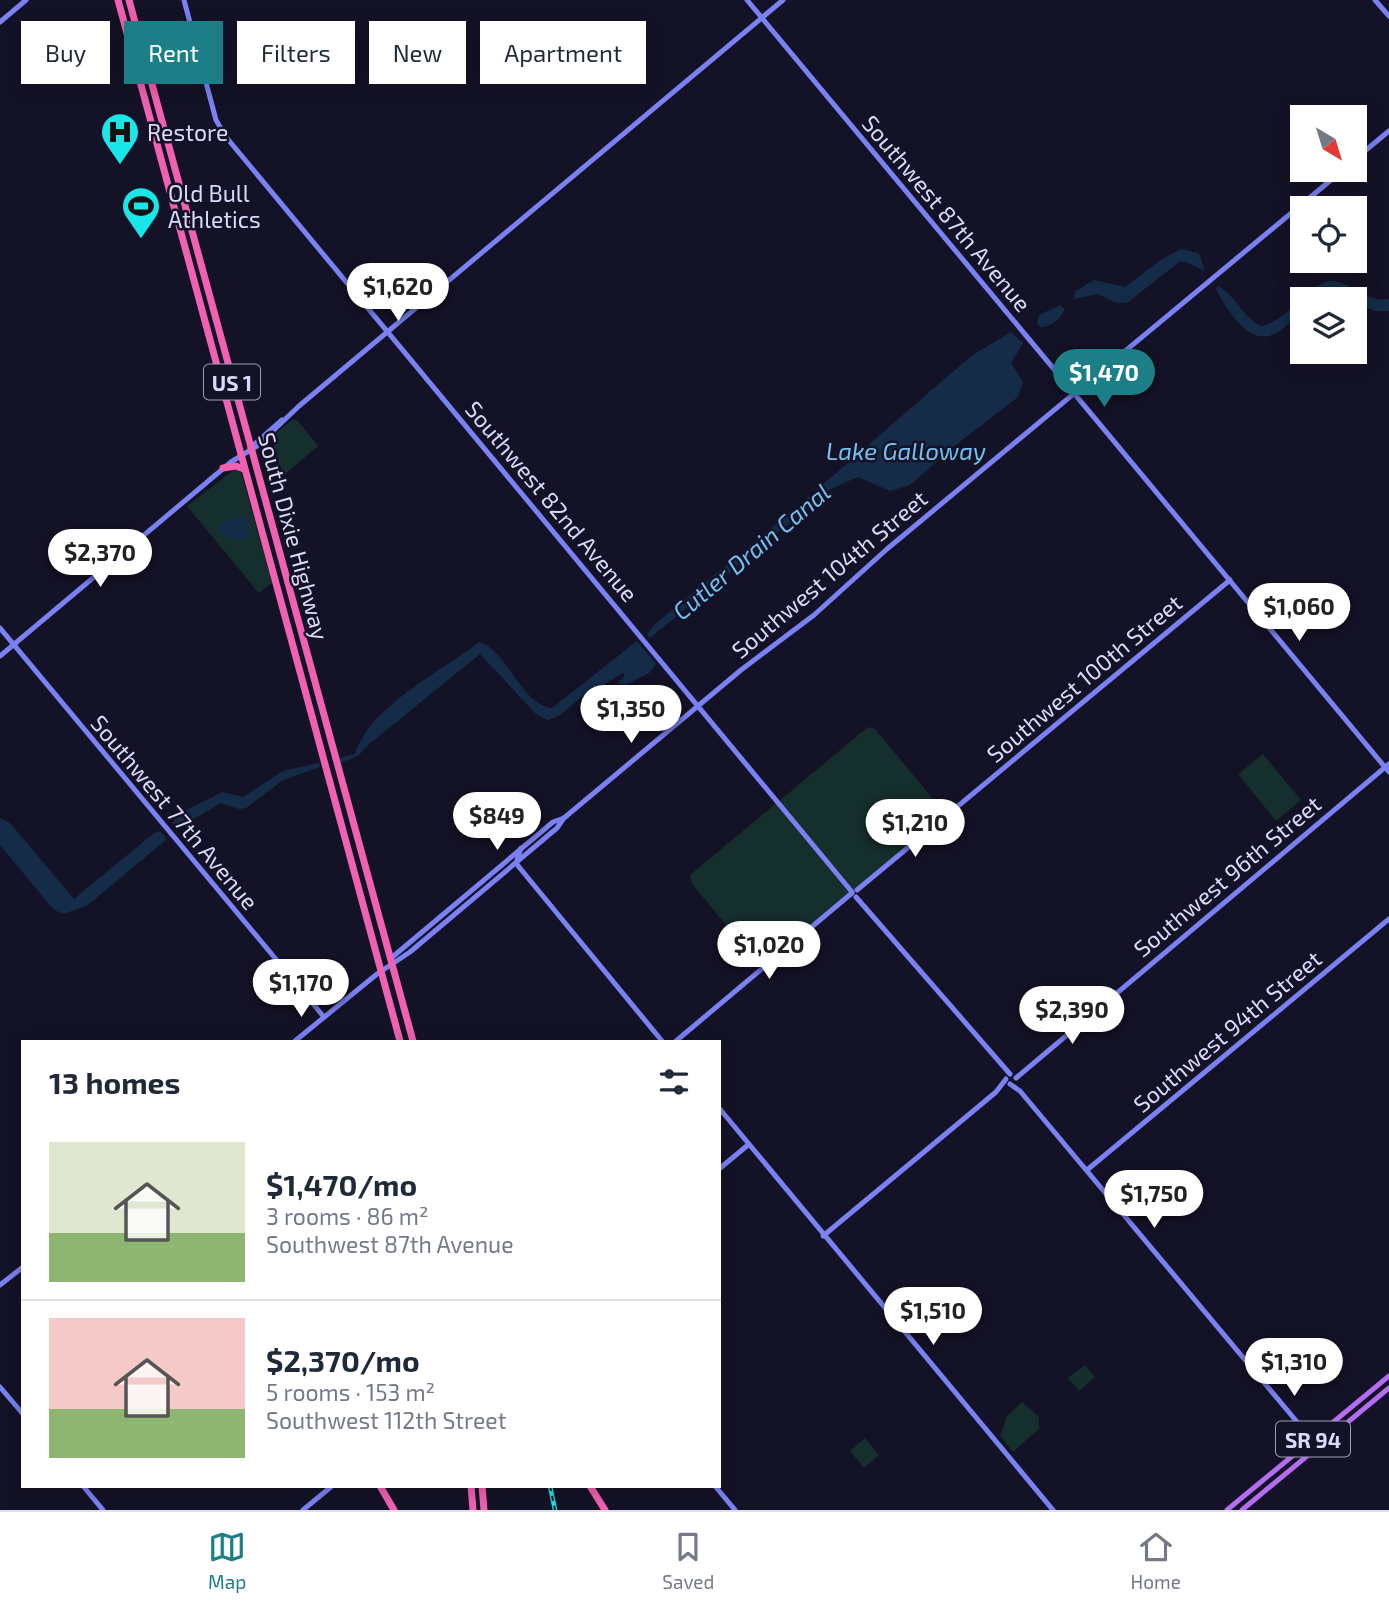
<!DOCTYPE html>
<html lang="en">
<head>
<meta charset="utf-8">
<style>
	:root { --surface:#fff; --page:#f2f2f3; --text:#1f2937; --muted:#747a83; --line:#e0e1e3; --accent:#1c7e87 }
	body { margin:0; font-family:"Exo 2",sans-serif; background:var(--page); color:var(--text); height:100vh; display:flex; flex-direction:column; font-size:26px; white-space:nowrap }
	* { box-sizing:border-box; margin:0 }
	p { font-size:23px; color:var(--muted) }
	.icon { flex:none; width:38px; height:38px; fill:none; stroke:currentColor; stroke-width:2; stroke-linecap:round; stroke-linejoin:round }
	.map { position:relative; flex:1; overflow:hidden }
	.drawer { position:absolute; left:21px; top:1040px; width:700px; height:448px; display:flex; flex-direction:column; background:var(--surface); border-radius:0px; box-shadow:0 4px 18px #0003 }
	.drawer>* { flex:none }
	.hud { position:absolute; left:21px; top:21px; width:700px; height:63px; display:flex; gap:14px }
	.needle { width:46px; rotate:142deg }
	.controls { position:absolute; left:1290px; top:105px; display:grid; gap:14px }
	.controls a { display:grid; place-items:center; width:77px; height:77px; border-radius:0px; background:var(--surface); box-shadow:0 4px 18px #0003; font-size:35px }
	.price { position:absolute; translate:-50% -60px; padding:0 16px; border-radius:24px; background:#fff; color:#222; font-size:23px; line-height:46px; filter:drop-shadow(0 2px 4px #0008) }
	.price::after { content:''; position:absolute; left:50%; top:42px; width:21px; height:16px; margin-left:-10px; background:inherit; clip-path:polygon(0 0,100% 0,50% 100%) }
	.price.selected { background:var(--accent); color:#fff }
	ul { padding:0; list-style:none }
	li { display:flex; align-items:center; gap:21px; height:175px; padding:0 28px }
	li+li { border-top:2px solid var(--line) }
	li span { display:grid; place-items:center; flex:none; width:196px; height:140px; border-radius:0px; color:#555 }
	li>.icon { margin-inline-start:auto }
	span .icon { width:84px; height:84px; fill:#fffc; stroke-width:1 }
	li b { font-size:30px }
	h2 { display:flex; justify-content:space-between; align-items:center; height:84px; padding:0 28px; font-size:30px }
	.pill { padding:0 24px; border-radius:0px; background:var(--surface); box-shadow:0 4px 18px #0003; font-size:24px; line-height:63px }
	.pill.selected { background:var(--accent); color:#fff }
	.tab-bar { display:flex; justify-content:space-around; align-items:center; height:98px; border-top:2px solid var(--line); background:var(--surface); font-size:19px; color:var(--muted) }
	.tab-bar a { display:grid; justify-items:center; gap:4px }
	.tab-bar .selected { color:var(--accent) }
	.map>svg:first-child { display:block }
	.green { fill:#152f2c }
	.water { fill:#142c48 }
	.lines { fill:none; stroke-linecap:round; stroke-linejoin:round }
	.secondary { stroke:#7a81f2; stroke-width:5 }
	.primary { stroke:#b46cf1; stroke-width:5 }
	.highway { stroke:#f061b1; stroke-width:7 }
	.rail-casing { stroke:#19e6e9; stroke-width:4.5 }
	.rail { stroke:#141226; stroke-width:2; stroke-dasharray:5; stroke-linecap:butt }
	.labels { text-anchor:middle; dominant-baseline:central; stroke-width:5; stroke-linejoin:round; paint-order:stroke }
	.shield { fill:#141226; stroke:#9f9ebb; stroke-width:2 }
	.shield-label { font-size:21px; font-weight:bold; fill:#dbdafb }
	.poi-label { font-size:23px; fill:#dbdafb; stroke:#141226; text-anchor:start }
	.street-label { font-size:23px; fill:#dbdafb; stroke:#141226 }
	.water-label { font-size:24px; font-style:italic; fill:#72c1f2; stroke:#141226 }
</style>
</head>
<body>
<div class="map">
<svg width="1389" height="1510" viewBox="0 0 1389 1510">
	<rect width="100%" height="100%" fill="#141226"/>
	<!-- green -->
	<g class="green">
		<path d="M 292,420 L 297,420 L 318,446 L 283,476 L 271,437 Z"/>
		<path d="M 235,469 L 241,472 L 272,583 L 259,593 L 187,506 Z"/>
		<path d="M 868,727 L 875,729 L 943,811 L 942,817 L 764,964 L 758,963 L 692,884 L 690,875 Z"/>
		<path d="M 1263,754 L 1301,800 L 1276,821 L 1238,774 Z"/>
		<path d="M 1085,1365 L 1095,1377 L 1079,1391 L 1068,1378 Z"/>
		<path d="M 1022,1402 L 1039,1417 L 1039,1429 L 1013,1452 L 1000,1436 L 1007,1416 Z"/>
		<path d="M 865,1438 L 879,1455 L 864,1468 L 850,1451 Z"/>
	</g>
	<!-- water -->
	<g class="water">
		<path d="M 1181,249 L 1199,253 L 1205,271 L 1186,262 L 1179,262 L 1127,303 L 1114,302 L 1098,294 L 1073,299 L 1076,291 L 1094,280 L 1125,287 L 1162,259 Z"/>
		<path d="M 1327,281 C 1350,279 1365,303 1389,299 L 1389,311 L 1375,311 L 1355,303 L 1354,299 L 1327,293 L 1317,299 L 1302,299 L 1299,315 C 1290,322 1282,331 1272,335 C 1247,345 1225,306 1216,289 L 1218,286 C 1236,295 1244,320 1262,326 C 1288,320 1302,290 1327,281 Z"/>
		<path d="M 1060,305 L 1065,309 C 1060,319 1052,327 1040,327 L 1037,323 L 1039,315 Z"/>
		<path d="M 1011,332 L 1023,343 L 1011,363 L 1023,382 L 1018,397 L 957,444 L 910,485 L 890,491 L 858,477 L 831,489 L 650,638 L 647,634 L 654,625 L 806,499 L 971,356 Z"/>
		<path d="M 246,515 L 250,539 L 230,539 L 217,532 L 221,522 Z"/>
		<path d="M 637,641 L 656,664 L 649,673 L 626,685 L 617,683 L 625,676 L 623,673 C 610,681 598,688 584,696 C 570,704 563,717 547,720 L 536,714 L 480,654 L 368,745 L 358,756 L 340,763 L 339,758 L 355,754 C 371,705 440,673 479,642 C 506,648 521,705 552,708 Z"/>
		<path d="M 319,763 L 320,767 L 283,780 L 246,808 L 239,809 L 221,803 L 177,829 L 172,823 L 180,813 L 223,792 L 243,797 L 283,771 Z"/>
		<path d="M 0,818 L 10,823 L 74,899 L 154,833 L 160,831 L 167,839 L 88,905 L 64,914 L 54,910 L 0,845 Z"/>
	</g>
	<g class="lines">
		<!-- secondary -->
		<g class="secondary">
			<path d="M 184,0 L 216,120 L 226,137 L 852,892"/>
			<path d="M 747,0 L 1389,772"/>
			<path d="M 1375,0 L 1389,16"/>
			<path d="M 0,22 L 26,0"/>
			<path d="M 1354,160 L 1389,131"/>
			<path d="M 250,448 L 282,420"/>
			<path d="M 0,628 L 324,1017"/>
			<path d="M 0,656 L 231,462 L 257,446 L 299,406 L 783,0"/>
			<path d="M 521,848 L 516,863 L 519,867 L 662,1041"/>
			<path d="M 857,890 L 1230,580"/>
			<path d="M 856,897 L 1010,1074"/>
			<path d="M 390,959 L 553,822 L 564,818"/>
			<path d="M 295,1041 L 377,974 L 410,952 L 557,828 L 564,818 L 741,670 L 814,615 L 887,549 L 1343,170"/>
			<path d="M 676,1041 L 852,893"/>
			<path d="M 1016,1078 L 1389,764"/>
			<path d="M 1010,1084 L 1020,1091 L 1318,1447"/>
			<path d="M 719,1108 L 1053,1510"/>
			<path d="M 719,1169 L 748,1145"/>
			<path d="M 1087,1170 L 1389,919"/>
			<path d="M 823,1236 L 996,1092 L 1006,1079"/>
			<path d="M 0,1285 L 23,1267"/>
			<path d="M 0,1387 L 23,1414"/>
			<path d="M 83,1486 L 103,1510"/>
			<path d="M 715,1486 L 735,1510"/>
			<path d="M 303,1510 L 332,1486"/>
		</g>
		<!-- primary -->
		<g class="primary">
			<path d="M 1227,1510 L 1389,1376"/>
			<path d="M 1242,1510 L 1389,1388"/>
		</g>
		<!-- highway -->
		<g class="highway">
			<path d="M 118,0 L 400,1041"/>
			<path d="M 129,0 L 413,1041"/>
			<path d="M 223,468 L 236,466 L 244,469"/>
			<path d="M 380,1486 L 394,1510"/>
			<path d="M 471,1486 L 473,1510"/>
			<path d="M 482,1486 L 484,1510"/>
			<path d="M 590,1486 L 605,1510"/>
		</g>
		<defs>
			<path id="rail" d="M 550,1486 L 555,1510"/>
		</defs>
		<!-- rail casing -->
		<use href="#rail" class="rail-casing"/>
		<!-- rail -->
		<use href="#rail" class="rail"/>
	</g>
	<!-- icons -->
	<defs>
		<symbol id="hospital-pin" viewBox="-11 -11 22 30"><path d="M0 17L-7.5 6A9.5 9.5 0 1 1 7.5 6Z" fill="#19e6e9" stroke="#141226"/><path d="M-5-5h3v3.5h4V-5h3V5h-3V1.5h-4V5h-3Z" fill="#111"/></symbol>
		<symbol id="stadium-pin" viewBox="-11 -11 22 30"><path d="M0 17L-7.5 6A9.5 9.5 0 1 1 7.5 6Z" fill="#19e6e9" stroke="#141226"/><path d="M0-5a6.5 5 0 1 0 0 10a6.5 5 0 1 0 0-10ZM-3.5-1.8h7v3.6h-7Z" fill="#111"/></symbol>
	</defs>
	<g fill-rule="evenodd">
		<use href="#hospital-pin" x="98" y="110" width="44" height="60"/>
		<use href="#stadium-pin" x="119" y="184" width="44" height="60"/>
	</g>
	<g class="labels">
		<!-- shield labels -->
		<g class="shield">
			<rect x="204" y="364.5" width="56" height="35" rx="5"/>
			<rect x="1276" y="1421.5" width="74" height="35" rx="5"/>
		</g>
		<g class="shield-label">
			<text x="232" y="382">US 1</text>
			<text x="1313" y="1439">SR 94</text>
		</g>
		<!-- poi labels -->
		<g class="poi-label">
			<text x="147" y="132">Restore</text>
			<text x="168" y="193">Old Bull<tspan x="168" dy="26">Athletics</tspan></text>
		</g>
		<!-- street labels -->
		<g class="street-label">
			<text transform="translate(947 213) rotate(50)">Southwest 87th Avenue</text>
			<text transform="translate(552 501) rotate(50)">Southwest 82nd Avenue</text>
			<text transform="translate(294 536) rotate(75)">South Dixie Highway</text>
			<text transform="translate(829 574) rotate(-40)">Southwest 104th Street</text>
			<text transform="translate(1084 678) rotate(-40)">Southwest 100th Street</text>
			<text transform="translate(175 812) rotate(50)">Southwest 77th Avenue</text>
			<text transform="translate(1227 876) rotate(-40)">Southwest 96th Street</text>
			<text transform="translate(1227 1031) rotate(-40)">Southwest 94th Street</text>
		</g>
		<!-- water labels -->
		<g class="water-label">
			<text x="906" y="450">Lake Galloway</text>
			<text transform="translate(751 551) rotate(-40)">Cutler Drain Canal</text>
		</g>
	</g>
</svg>
<div class="controls">
<a><svg class="needle" viewBox="-14 -14 28 28"><path d="M0-13l5 13h-10z" fill="#e53935"/><path d="M0 13l5-13h-10z" fill="#747a83"/></svg></a>
<a><svg class="icon" aria-label="locate" viewBox="0 0 24 24"><circle cx="12" cy="12" r="6"/><path d="M12 2v4M12 18v4M2 12h4M18 12h4"/></svg></a>
<a><svg class="icon" aria-label="layers" viewBox="0 0 24 24"><path d="M12 4l9 5-9 5-9-5zM3 14l9 5 9-5"/></svg></a>
</div>
<b class="price" style="left:398px;top:323px">$1,620</b>
<b class="price selected" style="left:1104px;top:409px">$1,470</b>
<b class="price" style="left:100px;top:589px">$2,370</b>
<b class="price" style="left:1299px;top:643px">$1,060</b>
<b class="price" style="left:631px;top:745px">$1,350</b>
<b class="price" style="left:497px;top:852px">$849</b>
<b class="price" style="left:915px;top:859px">$1,210</b>
<b class="price" style="left:769px;top:981px">$1,020</b>
<b class="price" style="left:301px;top:1019px">$1,170</b>
<b class="price" style="left:1072px;top:1046px">$2,390</b>
<b class="price" style="left:1154px;top:1230px">$1,750</b>
<b class="price" style="left:933px;top:1347px">$1,510</b>
<b class="price" style="left:1294px;top:1398px">$1,310</b>
<div class="hud">
<a class="pill">Buy</a>
<a class="pill selected">Rent</a>
<a class="pill">Filters</a>
<a class="pill">New</a>
<a class="pill">Apartment</a>
</div>
<section class="drawer">
<h2>13 homes<svg class="icon" aria-label="filters" viewBox="0 0 24 24"><path d="M4 7h16M4 17h16"/><circle cx="9" cy="7" r="2"/><circle cx="15" cy="17" r="2"/></svg></h2>
<ul>
<li><span style="background:linear-gradient(#dfe7d0 65%,#8fb573 0)"><svg class="icon" aria-label="home" viewBox="0 0 24 24"><path d="M3 11l9-7 9 7M6 9v11h12V9"/></svg></span><div><b>$1,470/mo</b><p>3 rooms · 86 m²</p><p>Southwest 87th Avenue</p></div></li>
<li><span style="background:linear-gradient(#f6c9c9 65%,#8fb573 0)"><svg class="icon" aria-label="home" viewBox="0 0 24 24"><path d="M3 11l9-7 9 7M6 9v11h12V9"/></svg></span><div><b>$2,370/mo</b><p>5 rooms · 153 m²</p><p>Southwest 112th Street</p></div></li>
</ul>
</section>
</div>
<nav class="tab-bar">
<a class="selected"><svg class="icon" aria-label="map" viewBox="0 0 24 24"><path d="M3 6l6-2 6 2 6-2v14l-6 2-6-2-6 2zM9 4v14M15 6v14"/></svg>Map</a>
<a><svg class="icon" aria-label="saved" viewBox="0 0 24 24"><path d="M7 4h10v16l-5-4-5 4z"/></svg>Saved</a>
<a><svg class="icon" aria-label="home" viewBox="0 0 24 24"><path d="M3 11l9-7 9 7M6 9v11h12V9"/></svg>Home</a>
</nav>
</body>
</html>
